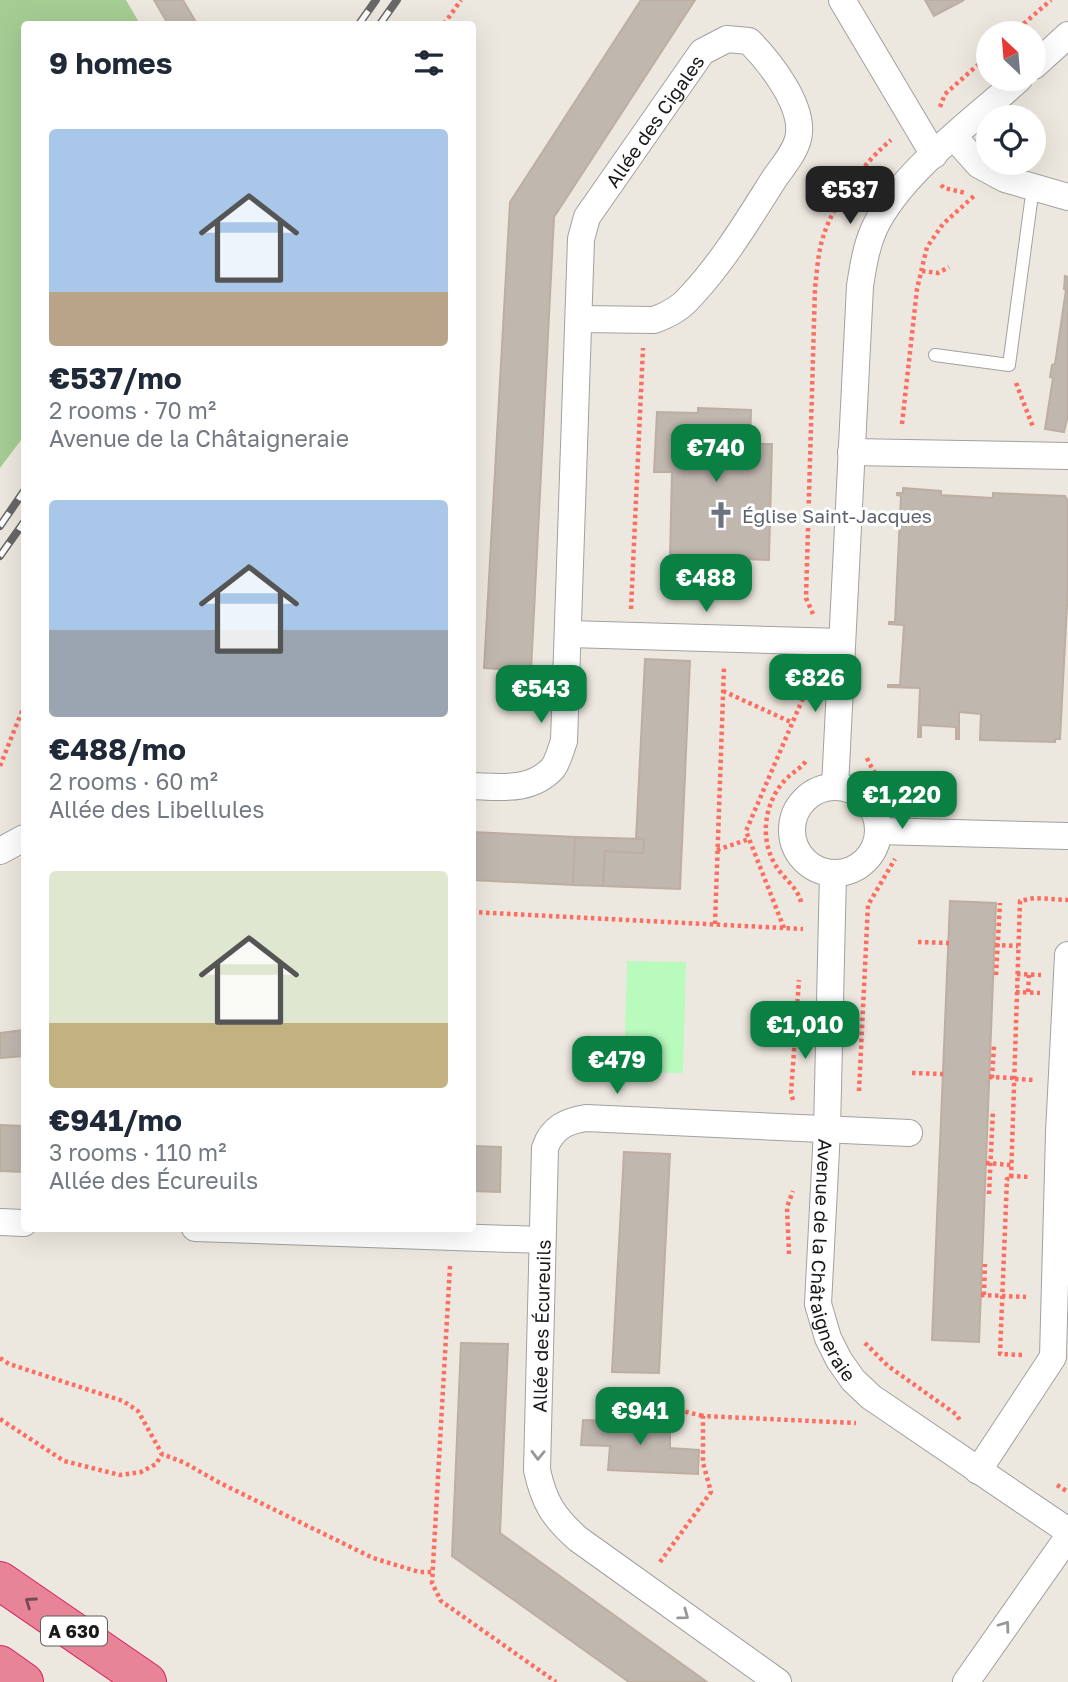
<!DOCTYPE html>
<html lang="en">
<head>
<meta charset="utf-8">
<style>
	:root { --surface:#fff; --page:#f6f6f7; --text:#1f2937; --muted:#747a83; --accent:#0b8043 }
	body { margin:0; font-family:"Golos Text",sans-serif; background:var(--page); color:var(--text); height:100vh; display:flex; flex-direction:column; font-size:26px; white-space:nowrap }
	* { box-sizing:border-box; margin:0 }
	p { font-size:23px; color:var(--muted) }
	.icon { flex:none; width:38px; height:38px; fill:none; stroke:currentColor; stroke-width:2; stroke-linecap:round; stroke-linejoin:round }
	.map { position:relative; flex:1; overflow:hidden }
	.panel { position:absolute; left:21px; top:21px; width:455px; height:1211px; display:flex; flex-direction:column; background:var(--surface); border-radius:7px; box-shadow:0 7px 28px #0002 }
	.panel>* { flex:none }
	.needle { width:46px; rotate:334deg }
	.tools { position:absolute; left:976px; top:21px; display:grid; gap:14px }
	.tools a { display:grid; place-items:center; width:70px; height:70px; border-radius:50%; background:var(--surface); box-shadow:0 7px 28px #0002; font-size:35px }
	.price { position:absolute; translate:-50% -60px; padding:0 16px; border-radius:14px; background:var(--accent); color:#fff; font-size:23px; line-height:46px; filter:drop-shadow(0 2px 4px #0008) }
	.price::after { content:''; position:absolute; left:50%; top:42px; width:21px; height:16px; margin-left:-10px; background:inherit; clip-path:polygon(0 0,100% 0,50% 100%) }
	.price.selected { background:#222; color:#fff }
	ul { padding:0; list-style:none }
	li { display:grid; align-content:center; gap:14px; height:371px; padding:0 28px }
	li span { display:grid; place-items:center; height:217px; border-radius:7px; color:#555 }
	li>.icon { margin-inline-start:auto }
	span .icon { width:126px; height:126px; fill:#fffc; stroke-width:1 }
	li b { font-size:30px }
	h2 { display:flex; justify-content:space-between; align-items:center; height:84px; padding:0 28px; font-size:30px }
	.map>svg:first-child { display:block }
	.forest { fill:#a5cd93 }
	.park { fill:#b9fabd }
	.building { fill:#c0b7af; stroke:#beaea2; stroke-width:2 }
	.lines { fill:none; stroke-linecap:round; stroke-linejoin:round }
	.service-casing { stroke:#a1a1a1; stroke-width:14 }
	.minor-casing { stroke:#a1a1a1; stroke-width:28 }
	.motorway-casing { stroke:#d72062; stroke-width:40 }
	.path { stroke:#fc6e61; stroke-width:4.5; stroke-dasharray:3.5 3.5; stroke-linecap:butt }
	.service { stroke:#fff; stroke-width:12 }
	.minor { stroke:#fff; stroke-width:26 }
	.motorway { stroke:#e78498; stroke-width:38 }
	.rail-casing { stroke:#686868; stroke-width:8 }
	.rail { stroke:#fff; stroke-width:5; stroke-dasharray:16; stroke-linecap:butt }
	.oneway { stroke:#989898 }
	.oneway2 { stroke:#764a53 }
	.labels { text-anchor:middle; dominant-baseline:central; stroke-width:6; stroke-linejoin:round; paint-order:stroke }
	.shield { fill:#fff; stroke:#5f5f5f; stroke-width:2 }
	.shield-label { font-size:18px; font-weight:bold; fill:#1a1a1a }
	.street-label { font-size:19px; fill:#1a1a1a; stroke:#fff }
	.worship-label { font-size:19px; fill:#5b616d; stroke:#fff; text-anchor:start }
</style>
</head>
<body>
<div class="map">
<svg width="1068" height="1682" viewBox="0 0 1068 1682">
	<rect width="100%" height="100%" fill="#ede8df"/>
	<!-- forest -->
	<path class="forest" d="M 0,0 L 126,0 L 140,24 L 24,24 L 24,436 L 0,468 Z"/>
	<!-- park -->
	<path class="park" d="M 627,961 L 686,962 L 683,1073 L 624,1072 Z"/>
	<!-- building -->
	<g class="building">
		<path d="M 154,0 L 183,0 L 197,24 L 168,24 Z"/>
		<path d="M 641,0 L 695,0 L 554,217 L 531,671 L 484,668 L 510,202 Z"/>
		<path d="M 925,0 L 964,0 L 934,16 Z"/>
		<path d="M 1065,276 L 1068,277 L 1068,415 L 1064,432 L 1045,429 L 1053,378 L 1050,377 L 1052,365 L 1055,364 L 1066,290 L 1064,289 Z"/>
		<path d="M 698,408 L 751,410 L 750,444 L 772,444 L 769,560 L 670,557 L 672,472 L 654,472 L 657,412 L 698,413 Z"/>
		<path d="M 903,488 L 941,491 L 941,495 L 993,498 L 993,493 L 1065,496 L 1068,502 L 1068,586 L 1060,739 L 1055,739 L 1055,742 L 980,740 L 981,714 L 959,712 L 959,739 L 956,739 L 956,727 L 921,725 L 921,737 L 918,737 L 920,688 L 888,687 L 888,685 L 900,685 L 904,625 L 889,624 L 889,622 L 895,622 L 901,496 L 897,495 L 897,493 L 903,493 Z"/>
		<path d="M 645,659 L 690,661 L 680,889 L 603,886 L 605,851 L 643,853 L 644,839 L 636,839 Z"/>
		<path d="M 472,832 L 575,837 L 573,885 L 472,880 Z"/>
		<path d="M 575,837 L 644,839 L 643,853 L 605,851 L 603,886 L 573,885 Z"/>
		<path d="M 950,901 L 996,903 L 979,1342 L 932,1340 Z"/>
		<path d="M 24,1030 L 24,1056 L 0,1058 L 0,1033 Z"/>
		<path d="M 0,1125 L 24,1126 L 24,1172 L 0,1171 Z"/>
		<path d="M 472,1146 L 501,1147 L 500,1192 L 472,1191 Z"/>
		<path d="M 624,1152 L 670,1154 L 659,1373 L 612,1372 Z"/>
		<path d="M 461,1343 L 508,1344 L 500,1533 L 707,1682 L 629,1682 L 452,1556 Z"/>
		<path d="M 583,1420 L 670,1423 L 670,1448 L 699,1450 L 698,1474 L 608,1470 L 610,1446 L 581,1445 Z"/>
	</g>
	<g class="lines">
		<defs>
			<path id="service" d="M 935,355 L 1009,365 L 1033,187"/>
			<g id="minor">
				<path d="M 842,0 L 934,155"/>
				<path d="M 1034,66 L 1068,35"/>
				<path d="M 954,137 L 979,165 L 1005,179 L 1068,197"/>
				<path d="M 851,452 L 1068,456"/>
				<path d="M 569,634 L 842,642"/>
				<path id="s1" d="M 472,786 C 501,787 531,792 553,768 C 558,761 561,749 564,741 L 581,239 L 587,217 L 702,52 L 727,39 L 749,41 C 769,61 802,103 799,133 C 798,149 783,166 774,179 C 748,220 723,262 690,297 C 681,308 668,315 654,320 L 580,319"/>
				<path d="M 835,787 L 860,286 C 863,267 866,247 874,229 C 900,173 973,121 1019,79"/>
				<circle cx="835" cy="830" r="43"/>
				<path d="M 878,831 L 1068,836"/>
				<path d="M 0,851 L 24,838"/>
				<path id="s2" d="M 833,873 L 827,1130 L 818,1304 L 828,1338 L 839,1360 L 853,1380 L 871,1397 L 1068,1531"/>
				<path d="M 0,1222 L 24,1223"/>
				<path d="M 195,1228 L 542,1240"/>
				<path d="M 978,1471 L 1053,1357 L 1059,1133 L 1068,955"/>
				<path id="s3" d="M 778,1682 L 578,1539 C 553,1517 544,1502 537,1470 L 545,1148 C 552,1128 566,1121 586,1118 L 909,1133"/>
				<path d="M 966,1682 L 1068,1537"/>
			</g>
			<g id="motorway">
				<path d="M 0,1581 L 147,1682"/>
				<path d="M 0,1665 L 24,1682"/>
			</g>
		</defs>
		<!-- service casing -->
		<use href="#service" class="service-casing"/>
		<!-- minor casing -->
		<use href="#minor" class="minor-casing"/>
		<!-- motorway casing -->
		<use href="#motorway" class="motorway-casing"/>
		<!-- path -->
		<g class="path">
			<path d="M 444,24 L 461,0"/>
			<path d="M 1013,33 L 1051,0"/>
			<path d="M 940,107 L 945,94 L 989,55"/>
			<path d="M 941,185 L 944,188 L 966,193"/>
			<path d="M 922,271 L 938,273 L 949,267"/>
			<path d="M 1016,383 L 1033,427"/>
			<path d="M 902,424 L 917,289 L 927,247 L 943,224 L 975,195"/>
			<path d="M 631,609 L 643,348"/>
			<path d="M 813,614 L 806,598 L 815,288 C 817,271 818,251 824,234 C 834,203 866,160 891,140"/>
			<path d="M 723,691 L 793,723"/>
			<path d="M 867,758 C 874,775 887,787 895,804"/>
			<path d="M 0,766 L 24,706"/>
			<path d="M 717,850 L 749,839"/>
			<path d="M 801,902 C 798,888 783,878 776,866 C 759,839 764,802 786,779 C 793,772 800,769 806,761"/>
			<path d="M 472,912 L 803,929"/>
			<path d="M 715,924 L 724,667"/>
			<path d="M 784,928 L 746,831 L 809,684"/>
			<path d="M 918,942 L 949,943"/>
			<path d="M 995,945 L 1018,946"/>
			<path d="M 1017,974 L 1041,975"/>
			<path d="M 996,975 L 1000,903"/>
			<path d="M 1016,992 L 1040,993"/>
			<path d="M 1028,992 L 1029,975"/>
			<path d="M 912,1073 L 943,1074"/>
			<path d="M 989,1077 L 1013,1078"/>
			<path d="M 992,1078 L 994,1046"/>
			<path d="M 1015,1079 L 1035,1080"/>
			<path d="M 859,1091 L 868,905 L 895,859"/>
			<path d="M 793,1100 L 791,1093 L 799,980"/>
			<path d="M 986,1163 L 1011,1165"/>
			<path d="M 1010,1176 L 1030,1177"/>
			<path d="M 989,1194 L 993,1110"/>
			<path d="M 789,1254 L 787,1207 L 793,1191"/>
			<path d="M 450,1266 L 432,1583 L 441,1601 L 556,1682"/>
			<path d="M 981,1295 L 1026,1297"/>
			<path d="M 984,1295 L 985,1264"/>
			<path d="M 865,1343 L 888,1366 L 957,1415 L 960,1421"/>
			<path d="M 1022,1355 L 1000,1354 L 1007,1179 L 1011,1179 L 1020,901 L 1034,898 L 1068,900"/>
			<path d="M 0,1358 L 9,1364 L 123,1401 L 138,1411 L 162,1454 L 185,1463 L 220,1483 L 373,1558 L 419,1572 L 433,1572"/>
			<path d="M 658,1405 L 703,1416"/>
			<path d="M 0,1419 L 64,1461 L 120,1475 L 141,1472 L 156,1464 L 162,1454"/>
			<path d="M 1057,1485 L 1068,1492"/>
			<path d="M 660,1562 L 711,1492 L 703,1463 L 703,1416 L 856,1423"/>
		</g>
		<!-- service -->
		<use href="#service" class="service"/>
		<!-- minor -->
		<use href="#minor" class="minor"/>
		<!-- motorway -->
		<use href="#motorway" class="motorway"/>
		<defs>
			<g id="rail">
				<path d="M 359,24 L 376,0"/>
				<path d="M 380,24 L 397,0"/>
				<path d="M 0,526 L 24,491"/>
				<path d="M 0,556 L 24,522"/>
			</g>
		</defs>
		<!-- rail casing -->
		<use href="#rail" class="rail-casing"/>
		<!-- rail -->
		<use href="#rail" class="rail"/>
	</g>
	<!-- one-way arrows -->
	<defs><path id="oneway-chevron" d="M-2-3.5L2.5 0L-2 3.5" fill="none" stroke-width="1.6" stroke-linecap="round" stroke-linejoin="round" transform="scale(1.75)"/></defs>
	<g class="oneway">
		<use href="#oneway-chevron" transform="translate(538 1455) rotate(91)"/>
		<use href="#oneway-chevron" transform="translate(684 1615) rotate(36)"/>
		<use href="#oneway-chevron" transform="translate(1005 1626) rotate(-54)"/>
	</g>
	<use class="oneway2" href="#oneway-chevron" transform="translate(30 1602) rotate(-145)"/>
	<!-- icons -->
	<defs>
		<symbol id="church-bare" viewBox="-9 -9 18 18"><path d="M-1.2-6h2.4v3.5h3.3v2.4h-3.3V6h-2.4V-.1h-3.3v-2.4h3.3Z" fill="#6b7280" stroke="#fff" stroke-width="2.5" paint-order="stroke"/></symbol>
	</defs>
	<g fill-rule="evenodd">
		<use href="#church-bare" x="702" y="496" width="38" height="38"/>
	</g>
	<g class="labels">
		<!-- shield labels -->
		<rect class="shield" x="41" y="1616.5" width="66" height="29" rx="5"/>
		<g class="shield-label">
			<text x="74" y="1631">A 630</text>
		</g>
		<!-- street labels -->
		<g class="street-label">
			<text stroke="none"><textPath href="#s1" startOffset="758">Allée des Cigales</textPath></text>
			<text stroke="none"><textPath href="#s2" startOffset="390">Avenue de la Châtaigneraie</textPath></text>
			<text stroke="none"><textPath href="#s3" startOffset="472">Allée des Écureuils</textPath></text>
		</g>
		<!-- worship labels -->
		<g class="worship-label">
			<text x="742" y="515">Église Saint-Jacques</text>
		</g>
	</g>
</svg>
<div class="tools">
<a><svg class="needle" viewBox="-14 -14 28 28"><path d="M0-13l5 13h-10z" fill="#e53935"/><path d="M0 13l5-13h-10z" fill="#747a83"/></svg></a>
<a><svg class="icon" aria-label="locate" viewBox="0 0 24 24"><circle cx="12" cy="12" r="6"/><path d="M12 2v4M12 18v4M2 12h4M18 12h4"/></svg></a>
</div>
<b class="price selected" style="left:850px;top:226px">€537</b>
<b class="price" style="left:716px;top:484px">€740</b>
<b class="price" style="left:706px;top:614px">€488</b>
<b class="price" style="left:815px;top:714px">€826</b>
<b class="price" style="left:541px;top:725px">€543</b>
<b class="price" style="left:902px;top:831px">€1,220</b>
<b class="price" style="left:805px;top:1061px">€1,010</b>
<b class="price" style="left:617px;top:1096px">€479</b>
<b class="price" style="left:640px;top:1447px">€941</b>
<section class="panel">
<h2>9 homes<svg class="icon" aria-label="filters" viewBox="0 0 24 24"><path d="M4 7h16M4 17h16"/><circle cx="9" cy="7" r="2"/><circle cx="15" cy="17" r="2"/></svg></h2>
<ul>
<li><span style="background:linear-gradient(#a9c7e8 75%,#b9a48a 0)"><svg class="icon" aria-label="home" viewBox="0 0 24 24"><path d="M3 11l9-7 9 7M6 9v11h12V9"/></svg></span><div><b>€537/mo</b><p>2 rooms · 70 m²</p><p>Avenue de la Châtaigneraie</p></div></li>
<li><span style="background:linear-gradient(#a9c7e8 60%,#9aa5b1 0)"><svg class="icon" aria-label="home" viewBox="0 0 24 24"><path d="M3 11l9-7 9 7M6 9v11h12V9"/></svg></span><div><b>€488/mo</b><p>2 rooms · 60 m²</p><p>Allée des Libellules</p></div></li>
<li><span style="background:linear-gradient(#dfe7d0 70%,#c2b280 0)"><svg class="icon" aria-label="home" viewBox="0 0 24 24"><path d="M3 11l9-7 9 7M6 9v11h12V9"/></svg></span><div><b>€941/mo</b><p>3 rooms · 110 m²</p><p>Allée des Écureuils</p></div></li>
</ul>
</section>
</div>
</body>
</html>
